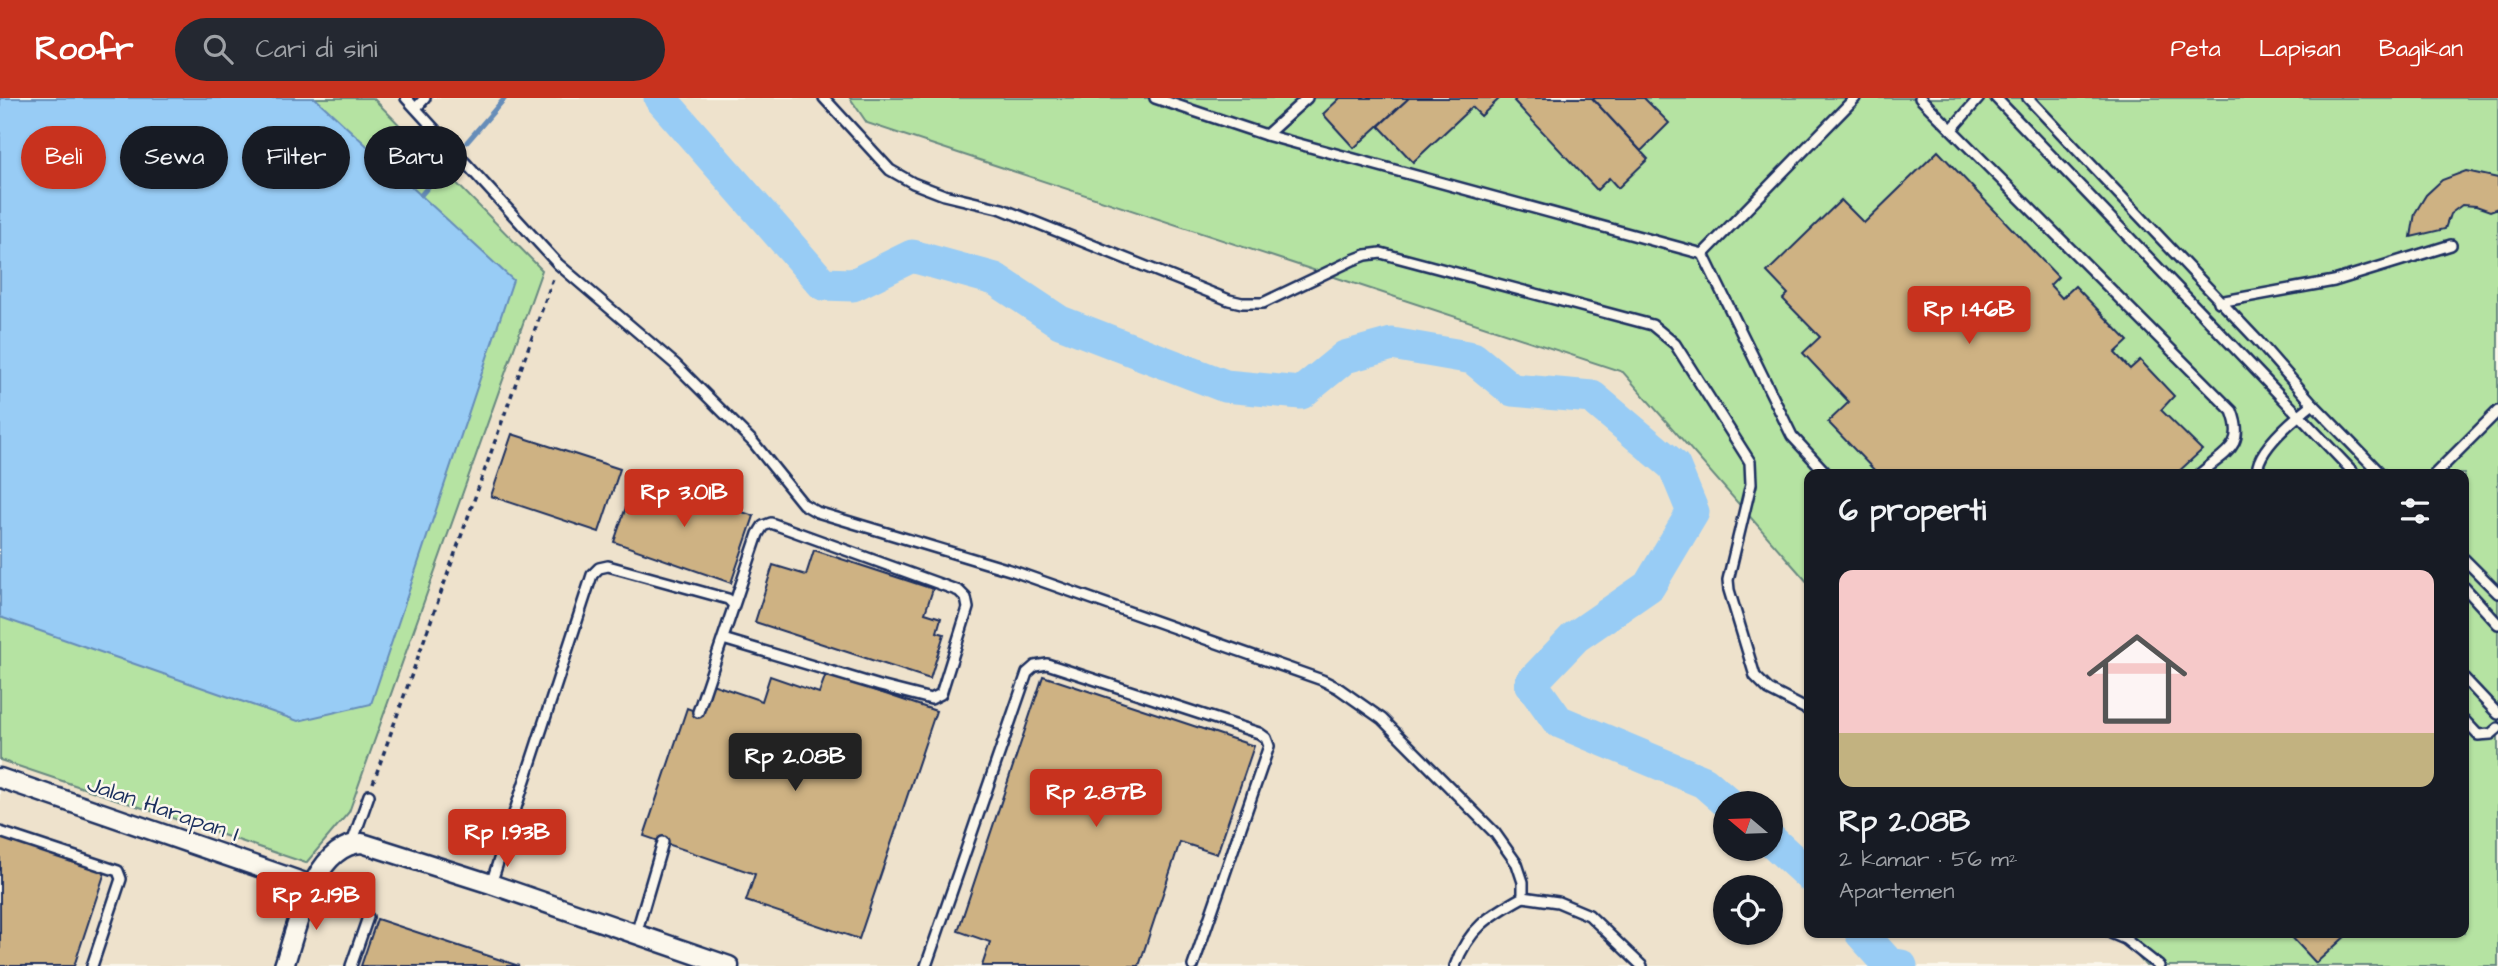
<!DOCTYPE html>
<html lang="id">
<head>
<meta charset="utf-8">
<style>
	:root { --surface:#171b24; --page:#242831; --text:#f1f3f6; --muted:#9ea1a6; --accent:#c8321e }
	body { margin:0; font-family:"Architects Daughter",sans-serif; background:var(--page); color:var(--text); height:100vh; display:flex; flex-direction:column; font-size:26px; white-space:nowrap }
	* { box-sizing:border-box; margin:0 }
	p { font-size:23px; color:var(--muted) }
	.icon { flex:none; width:38px; height:38px; fill:none; stroke:currentColor; stroke-width:2; stroke-linecap:round; stroke-linejoin:round }
	.map { position:relative; flex:1; overflow:hidden }
	.side { position:absolute; left:1804px; top:371px; width:665px; height:469px; display:flex; flex-direction:column; background:var(--surface); border-radius:14px; box-shadow:0 2px 5px #0004 }
	.side>* { flex:none }
	.hud { position:absolute; left:21px; top:28px; width:665px; height:63px; display:flex; gap:14px }
	.needle { width:46px; rotate:289deg }
	.tools { position:absolute; left:1713px; top:693px; display:grid; gap:14px }
	.tools a { display:grid; place-items:center; width:70px; height:70px; border-radius:50%; background:var(--surface); box-shadow:0 2px 5px #0004; font-size:35px }
	.price { position:absolute; translate:-50% -60px; padding:0 16px; border-radius:7px; background:var(--accent); color:#fff; font-size:23px; line-height:46px; filter:drop-shadow(0 2px 4px #0008) }
	.price::after { content:''; position:absolute; left:50%; top:42px; width:21px; height:16px; margin-left:-10px; background:inherit; clip-path:polygon(0 0,100% 0,50% 100%) }
	.price.active { background:#222; color:#fff }
	ul { padding:0; list-style:none }
	li { display:grid; align-content:center; gap:14px; height:371px; padding:0 35px }
	li span { display:grid; place-items:center; height:217px; border-radius:14px; color:#555 }
	li>.icon { margin-inline-start:auto }
	span .icon { width:126px; height:126px; fill:#fffc; stroke-width:1 }
	li b { font-size:30px }
	h2 { display:flex; justify-content:space-between; align-items:center; height:84px; padding:0 35px; font-size:30px }
	.chip { padding:0 24px; border-radius:32px; background:var(--surface); box-shadow:0 2px 5px #0004; font-size:24px; line-height:63px }
	.chip.active { background:var(--accent); color:#fff }
	header { display:flex; align-items:center; gap:42px; box-sizing:border-box; height:98px; padding:0 35px; background:var(--accent); color:#fff }
	header strong { font-size:33px }
	nav { display:flex; gap:38px; margin-inline-start:auto; font-size:24px }
	.search { width:490px; height:63px; background:var(--page); display:flex; align-items:center; gap:18px; box-sizing:border-box; padding:0 24px; border-radius:38px; color:var(--muted); font-size:26px }
	.map>svg:first-child { display:block }
	.built { fill:#eee2cc; fill-rule:evenodd }
	.green { fill:#b5e3a2; stroke:#688980; stroke-width:2 }
	.water { fill:#98ccf5; stroke:#668db9; stroke-width:2 }
	.lines { fill:none; stroke-linecap:round; stroke-linejoin:round }
	.stream { stroke:#668db9; stroke-width:5 }
	.river { stroke:#98ccf5; stroke-width:33 }
	.building { fill:#ceb283; stroke:#1b2f5e; stroke-width:2 }
	.service-casing { stroke:#1b2f5e; stroke-width:14 }
	.minor-casing { stroke:#1b2f5e; stroke-width:23 }
	.path { stroke:#1b2f5e; stroke-width:3.5; stroke-dasharray:5 5; stroke-linecap:butt }
	.service { stroke:#fbf7ec; stroke-width:9 }
	.minor { stroke:#fbf7ec; stroke-width:18 }
	.labels { text-anchor:middle; dominant-baseline:central; stroke-width:5; stroke-linejoin:round; paint-order:stroke }
	.street-label { font-size:23px; fill:#1b2f5e; stroke:#fbf7ec }
</style>
</head>
<body>
<header>
<strong>Roofr</strong>
<div class="search"><svg class="icon" aria-label="search" viewBox="0 0 24 24"><circle cx="10" cy="10" r="6"/><path d="M15 15l6 6"/></svg>Cari di sini</div>
<nav><a>Peta</a><a>Lapisan</a><a>Bagikan</a></nav>
</header>
<div class="map">
<svg width="2498" height="868" viewBox="0 0 2498 868">
	<rect width="100%" height="100%" fill="#fbf7ec"/>
	<filter id="ink" filterUnits="userSpaceOnUse"><feTurbulence type="fractalNoise" baseFrequency=".0143" numOctaves="2"/><feDisplacementMap in="SourceGraphic" scale="14" xChannelSelector="R" yChannelSelector="G"/><feConvolveMatrix kernelMatrix="1 2 1 2 8 2 1 2 1" color-interpolation-filters="sRGB"/></filter>
	<g filter="url(#ink)">
		<!-- built -->
		<path class="built" d="M 0,0 L 2498,0 L 2498,868 L 0,868 ZM 1810,376 L 2464,376 L 2464,835 L 1810,835 ZM 1726,705 L 1771,705 L 1771,751 L 1726,751 ZM 1726,789 L 1771,789 L 1771,835 L 1726,835 Z"/>
		<!-- green -->
		<g class="green">
			<path d="M 0,0 L 373,0 L 542,172 L 349,714 L 306,765 L 0,662 Z"/>
			<path d="M 850,0 L 2498,0 L 2498,868 L 2146,868 L 2117,835 L 2464,835 L 2464,376 L 1810,376 L 1809,486 L 1623,274 L 867,25 Z"/>
		</g>
		<!-- water -->
		<path class="water" d="M 0,0 L 315,0 L 513,182 L 371,606 L 298,623 L 0,519 Z"/>
		<g class="lines">
			<!-- stream -->
			<g class="stream">
				<path d="M 467,44 L 505,0"/>
				<path d="M 421,97 L 447,67"/>
			</g>
			<!-- river -->
			<g class="river">
				<path d="M 660,0 L 823,186 L 853,187 L 912,158 L 995,181 L 1060,224 L 1225,288 L 1301,295 L 1345,259 L 1392,246 L 1473,260 L 1512,292 L 1592,299 L 1674,368 L 1693,414 L 1649,488 L 1575,539 L 1531,585 L 1558,623 L 1704,684 L 1728,705"/>
				<path d="M 1771,742 L 1810,778"/>
				<path d="M 1861,835 L 1889,866 L 1901,868"/>
			</g>
		</g>
		<!-- building -->
		<g class="building">
			<path d="M 1340,0 L 1409,0 L 1354,50 L 1323,16 Z"/>
			<path d="M 1409,0 L 1500,0 L 1481,18 L 1472,9 L 1413,64 L 1379,28 Z"/>
			<path d="M 1517,0 L 1592,0 L 1648,61 L 1618,90 L 1609,80 L 1597,92 L 1514,3 Z"/>
			<path d="M 1592,0 L 1644,0 L 1669,25 L 1641,53 Z"/>
			<path d="M 1938,53 L 2058,179 L 2050,187 L 2062,200 L 2075,188 L 2128,243 L 2115,255 L 2130,271 L 2140,262 L 2174,298 L 2161,312 L 2202,352 L 2176,376 L 1878,376 L 1828,324 L 1849,304 L 1803,255 L 1820,239 L 1783,201 L 1788,196 L 1767,174 L 1841,102 L 1864,125 Z"/>
			<path d="M 2466,73 L 2498,80 L 2498,110 L 2490,113 L 2476,108 L 2462,107 L 2450,116 L 2445,131 L 2411,139 L 2415,115 L 2426,97 L 2442,82 Z"/>
			<path d="M 512,336 L 620,371 L 599,434 L 491,398 Z"/>
			<path d="M 637,377 L 754,418 L 731,485 L 614,444 Z"/>
			<path d="M 814,452 L 933,491 L 925,515 L 941,520 L 937,534 L 944,536 L 930,581 L 755,524 L 773,467 L 806,477 Z"/>
			<path d="M 826,576 L 936,613 L 859,841 L 746,803 L 755,776 L 644,738 L 687,610 L 702,616 L 712,586 L 762,603 L 770,578 L 819,595 Z"/>
			<path d="M 1043,578 L 1254,648 L 1217,756 L 1180,744 L 1139,868 L 982,868 L 990,844 L 958,833 Z"/>
			<path d="M 0,739 L 105,774 L 74,868 L 0,868 Z"/>
			<path d="M 377,821 L 519,868 L 361,868 Z"/>
			<path d="M 2288,835 L 2349,835 L 2316,865 Z"/>
		</g>
		<g class="lines">
			<defs>
				<g id="service">
					<path d="M 406,0 L 558,166 L 675,266 L 753,344 L 803,406 L 817,414 L 1013,473 L 1322,582 L 1338,590 L 1382,621 L 1495,735 L 1517,766 L 1523,784 L 1523,799 C 1490,817 1468,831 1455,868"/>
					<path d="M 824,0 L 890,72 L 913,85 L 944,97 L 1002,111 L 1229,202 L 1242,205 L 1263,205 L 1353,162 L 1366,157 L 1381,155 L 1652,227 L 1675,246 L 1750,364 L 1751,386 L 1728,482 L 1729,492 L 1755,578 L 1769,592 L 1810,613"/>
					<path d="M 1155,0 L 1266,37 L 1703,156 L 1855,0"/>
					<path d="M 1920,0 L 2232,313 C 2246,349 2225,354 2200,376"/>
					<path d="M 1996,0 L 2355,376"/>
					<path d="M 2028,0 L 2258,243 L 2313,306 L 2381,376"/>
					<path d="M 416,10 L 425,0"/>
					<path d="M 1952,31 L 1979,0"/>
					<path d="M 1266,37 L 1307,0"/>
					<path d="M 1703,156 L 1792,338 L 1827,376"/>
					<path d="M 2219,204 L 2334,183 L 2451,147"/>
					<path d="M 2262,376 L 2258,368 C 2263,346 2295,320 2313,306"/>
					<path d="M 2435,376 L 2498,313"/>
					<path d="M 2464,461 L 2498,495"/>
					<path d="M 2464,489 L 2498,526"/>
					<path d="M 2464,580 L 2498,616"/>
					<path d="M 698,614 L 758,436 L 763,428 L 771,425 L 959,493 L 966,500 L 968,510 L 941,596 L 931,601 L 880,588 L 723,541"/>
					<path d="M 2464,622 L 2478,637 L 2491,636 L 2498,630"/>
					<path d="M 0,734 L 118,773 L 121,781 L 92,868"/>
					<path d="M 352,745 L 369,697"/>
					<path d="M 491,786 L 592,477 L 599,470 L 608,468 L 728,501 L 733,506"/>
					<path d="M 1523,799 L 1558,804 L 1589,817 L 1642,868"/>
					<path d="M 2111,835 L 2125,841 L 2159,868"/>
					<path d="M 636,836 L 663,744"/>
					<path d="M 351,868 L 368,819"/>
					<path d="M 926,868 L 1027,575 L 1035,568 L 1047,566 L 1259,635 L 1266,640 L 1269,648 L 1193,868"/>
				</g>
				<g id="minor">
					<path d="M 0,680 L 311,787"/>
					<path d="M 284,868 C 297,830 313,747 362,745 L 491,786 L 729,868"/>
				</g>
			</defs>
			<!-- service casing -->
			<use href="#service" class="service-casing"/>
			<!-- minor casing -->
			<use href="#minor" class="minor-casing"/>
			<!-- path -->
			<path class="path" d="M 373,685 L 554,178"/>
			<!-- service -->
			<use href="#service" class="service"/>
			<!-- minor -->
			<use href="#minor" class="minor"/>
		</g>
	</g>
	<g class="labels">
		<!-- street labels -->
		<g class="street-label">
			<text transform="translate(163 711) rotate(19)">Jalan Harapan I</text>
		</g>
	</g>
</svg>
<div class="tools">
<a><svg class="needle" viewBox="-14 -14 28 28"><path d="M0-13l5 13h-10z" fill="#e53935"/><path d="M0 13l5-13h-10z" fill="#9ea1a6"/></svg></a>
<a><svg class="icon" aria-label="locate" viewBox="0 0 24 24"><circle cx="12" cy="12" r="6"/><path d="M12 2v4M12 18v4M2 12h4M18 12h4"/></svg></a>
</div>
<b class="price" style="left:1969px;top:248px">Rp 1.46B</b>
<b class="price" style="left:684px;top:431px">Rp 3.01B</b>
<b class="price active" style="left:795px;top:695px">Rp 2.08B</b>
<b class="price" style="left:1096px;top:731px">Rp 2.87B</b>
<b class="price" style="left:507px;top:771px">Rp 1.93B</b>
<b class="price" style="left:316px;top:834px">Rp 2.19B</b>
<div class="hud">
<a class="chip active">Beli</a>
<a class="chip">Sewa</a>
<a class="chip">Filter</a>
<a class="chip">Baru</a>
</div>
<section class="side">
<h2>6 properti<svg class="icon" aria-label="filters" viewBox="0 0 24 24"><path d="M4 7h16M4 17h16"/><circle cx="9" cy="7" r="2"/><circle cx="15" cy="17" r="2"/></svg></h2>
<ul>
<li><span style="background:linear-gradient(#f6c9c9 75%,#c2b280 0)"><svg class="icon" aria-label="home" viewBox="0 0 24 24"><path d="M3 11l9-7 9 7M6 9v11h12V9"/></svg></span><div><b>Rp 2.08B</b><p>2 kamar · 56 m²</p><p>Apartemen</p></div></li>
</ul>
</section>
</div>
</body>
</html>
